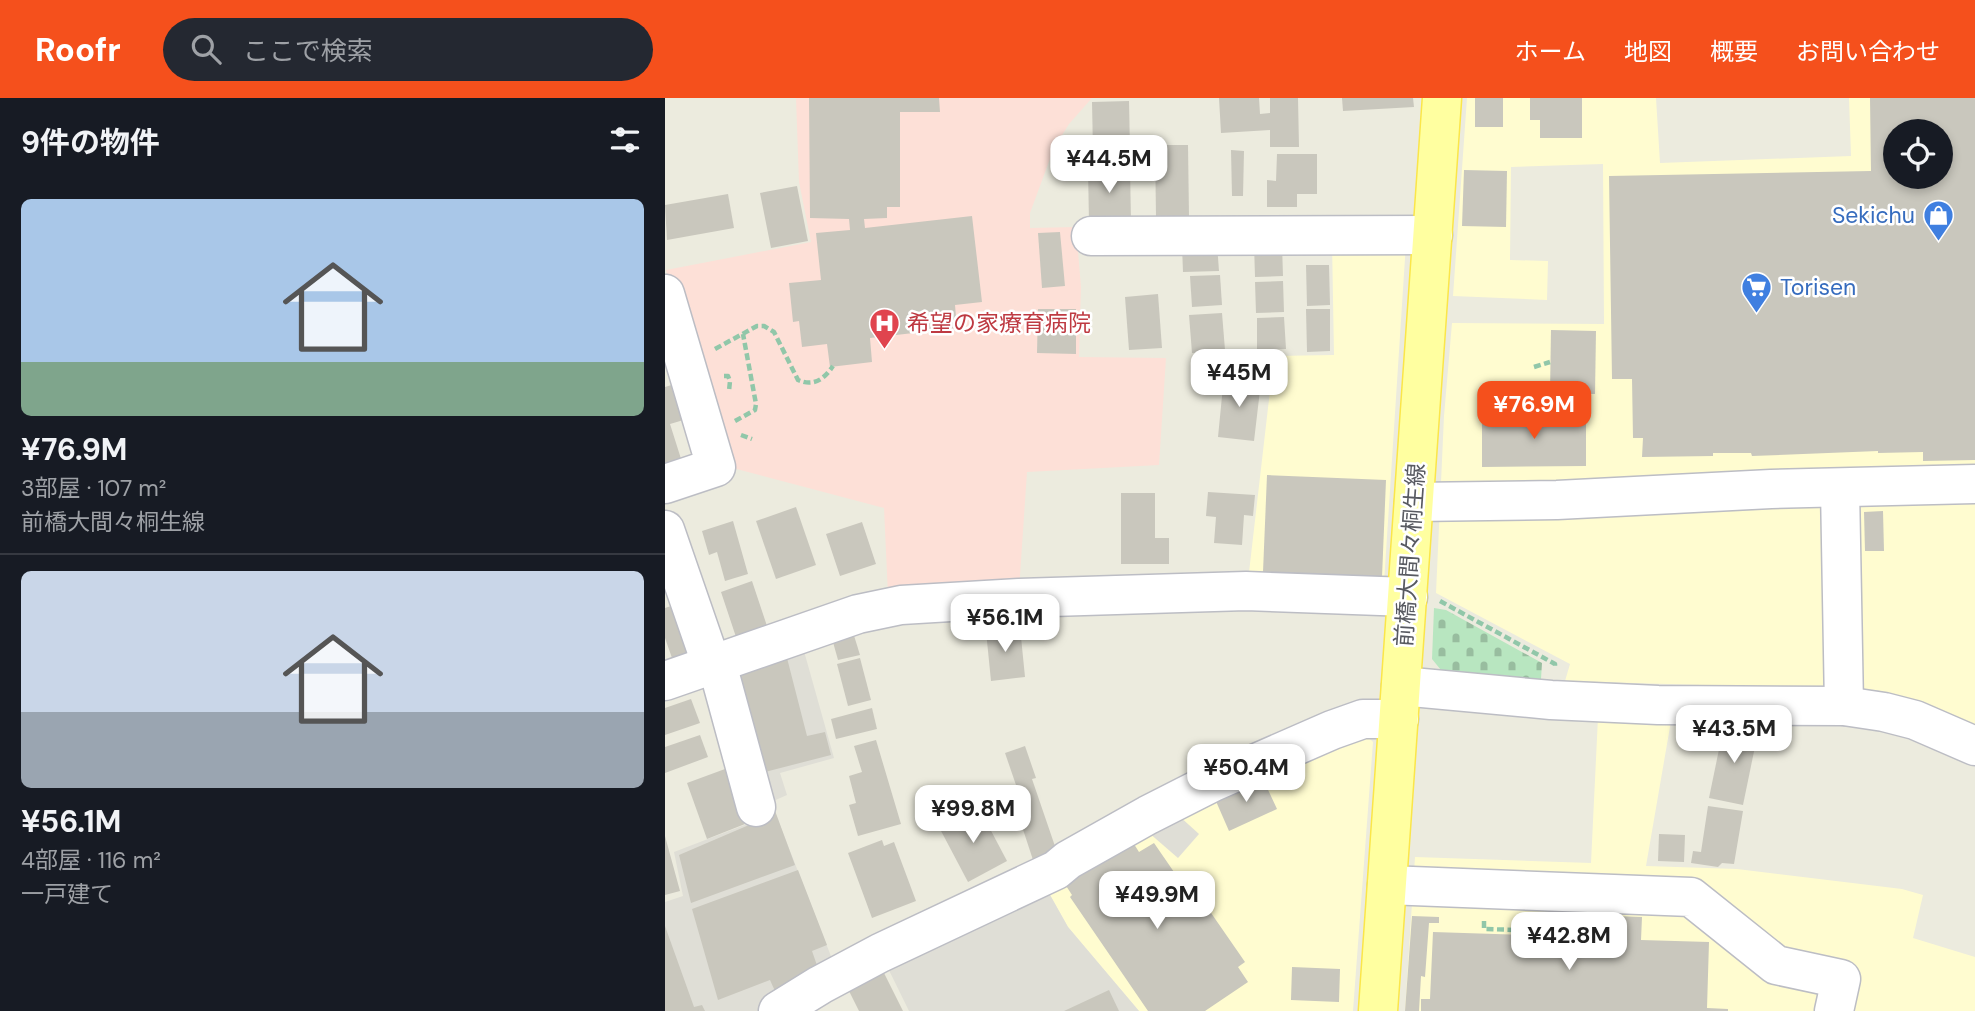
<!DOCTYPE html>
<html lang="ja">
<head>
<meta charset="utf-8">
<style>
	:root { --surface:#171b24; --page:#242831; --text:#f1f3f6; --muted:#9ea1a6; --line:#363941; --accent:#f5501c }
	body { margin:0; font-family:"DM Sans","Noto Sans JP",sans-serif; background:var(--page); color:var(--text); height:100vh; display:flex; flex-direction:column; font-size:26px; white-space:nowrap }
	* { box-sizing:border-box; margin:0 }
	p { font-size:23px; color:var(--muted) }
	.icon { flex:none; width:38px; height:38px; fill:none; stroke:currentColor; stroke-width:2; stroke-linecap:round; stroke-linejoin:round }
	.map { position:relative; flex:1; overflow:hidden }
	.panel { display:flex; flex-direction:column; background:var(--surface); width:665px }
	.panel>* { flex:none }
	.controls { position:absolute; left:1218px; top:21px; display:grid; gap:14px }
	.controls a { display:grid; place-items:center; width:70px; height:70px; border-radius:50%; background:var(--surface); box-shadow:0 4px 10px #0003; font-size:35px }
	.price { position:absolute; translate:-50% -60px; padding:0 16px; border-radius:14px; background:#fff; color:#222; font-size:23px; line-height:46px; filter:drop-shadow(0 2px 4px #0008) }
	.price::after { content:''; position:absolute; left:50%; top:42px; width:21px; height:16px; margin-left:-10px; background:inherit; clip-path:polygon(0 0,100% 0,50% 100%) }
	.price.on { background:var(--accent); color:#fff }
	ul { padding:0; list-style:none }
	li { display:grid; align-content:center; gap:14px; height:371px; padding:0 21px }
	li+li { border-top:2px solid var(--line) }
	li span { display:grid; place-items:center; height:217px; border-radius:10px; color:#555 }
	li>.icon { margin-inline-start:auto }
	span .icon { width:126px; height:126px; fill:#fffc; stroke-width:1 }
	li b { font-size:30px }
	h2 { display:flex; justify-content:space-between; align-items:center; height:84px; padding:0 21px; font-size:30px }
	header { display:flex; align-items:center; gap:42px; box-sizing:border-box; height:98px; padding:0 35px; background:var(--accent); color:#fff }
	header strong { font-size:33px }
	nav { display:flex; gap:38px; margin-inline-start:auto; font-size:24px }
	.search { width:490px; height:63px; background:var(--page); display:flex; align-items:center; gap:18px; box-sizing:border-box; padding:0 24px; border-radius:38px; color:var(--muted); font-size:26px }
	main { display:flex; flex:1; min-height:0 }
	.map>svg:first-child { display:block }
	.commercial { fill:#fffcd0; fill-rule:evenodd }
	.industrial { fill:#dfded6 }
	.medical { fill:#fde0d7 }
	.cemetery { fill:url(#cemetery-stones) }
	.building { fill:#c9c7bd; fill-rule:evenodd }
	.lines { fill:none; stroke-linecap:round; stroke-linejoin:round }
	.minor-casing { stroke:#bcbdc4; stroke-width:41 }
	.major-casing { stroke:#fbe649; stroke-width:41 }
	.path { stroke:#91c7a9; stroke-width:4.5; stroke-dasharray:7 3.5; stroke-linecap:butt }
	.minor { stroke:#fff; stroke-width:38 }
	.major { stroke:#ffffa0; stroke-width:38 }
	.labels { text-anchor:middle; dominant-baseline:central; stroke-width:5; stroke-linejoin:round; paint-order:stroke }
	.shop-label { font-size:23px; fill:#366cbe; stroke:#fff; text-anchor:end }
	.health-label { font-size:23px; fill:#be3a42; stroke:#fff; text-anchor:start }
	.street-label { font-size:23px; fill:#585a61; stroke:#fff }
</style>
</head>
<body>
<header>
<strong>Roofr</strong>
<div class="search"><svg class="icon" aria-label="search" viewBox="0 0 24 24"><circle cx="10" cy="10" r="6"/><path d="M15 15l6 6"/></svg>ここで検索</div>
<nav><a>ホーム</a><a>地図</a><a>概要</a><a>お問い合わせ</a></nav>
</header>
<main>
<section class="panel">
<h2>9件の物件<svg class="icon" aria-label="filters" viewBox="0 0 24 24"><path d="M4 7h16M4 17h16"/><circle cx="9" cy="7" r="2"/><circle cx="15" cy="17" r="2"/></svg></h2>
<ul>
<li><span style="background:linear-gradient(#a9c7e8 75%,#7fa58c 0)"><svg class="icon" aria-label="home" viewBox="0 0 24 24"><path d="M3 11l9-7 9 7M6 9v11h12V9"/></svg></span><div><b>¥76.9M</b><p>3部屋 · 107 m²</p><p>前橋大間々桐生線</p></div></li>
<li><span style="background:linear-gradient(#c9d6e8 65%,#9aa5b1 0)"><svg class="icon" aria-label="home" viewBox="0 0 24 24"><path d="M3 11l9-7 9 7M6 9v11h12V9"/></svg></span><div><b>¥56.1M</b><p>4部屋 · 116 m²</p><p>一戸建て</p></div></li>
</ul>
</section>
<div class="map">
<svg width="1310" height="913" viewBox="0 0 1310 913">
	<defs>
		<pattern id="cemetery-stones" width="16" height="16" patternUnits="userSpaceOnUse" patternTransform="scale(1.75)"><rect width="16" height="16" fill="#b8e6c0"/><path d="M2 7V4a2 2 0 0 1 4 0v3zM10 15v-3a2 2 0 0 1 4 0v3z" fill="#98bd9f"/></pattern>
	</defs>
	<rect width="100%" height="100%" fill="#ecebde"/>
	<!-- commercial -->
	<g class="commercial">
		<path d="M 802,0 L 991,0 L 995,65 L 1186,58 L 1184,0 L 1310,0 L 1310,630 L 1259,606 L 1212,592 L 900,583 L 905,566 L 771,495 L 779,318 L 787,225 L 939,226 L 938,66 L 846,69 L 845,162 L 883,163 L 882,202 L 788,198 ZM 1230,33 L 1276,33 L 1276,79 L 1230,79 Z"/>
		<path d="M 667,144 L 741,145 L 719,485 L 583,483 L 609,258 L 669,257 Z"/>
		<path d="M 933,619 L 1006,623 L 981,768 L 1072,771 L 1237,791 L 1258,797 L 1248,840 L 1310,859 L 1310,913 L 740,913 L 750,759 L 926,765 Z"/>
		<path d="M 699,635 L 708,644 L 688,913 L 474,913 L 403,829 L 380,788 L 513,717 Z"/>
	</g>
	<!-- industrial -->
	<g class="industrial">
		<path d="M 137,546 L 169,660 L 115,675 L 122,697 L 106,704 L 169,866 L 96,913 L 0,913 L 0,804 L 18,798 L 9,754 L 82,726 L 78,714 L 68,581 Z"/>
		<path d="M 513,717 L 534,736 L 513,760 L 483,734 Z"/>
		<path d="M 380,788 L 403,829 L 474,913 L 244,913 L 219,862 Z"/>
	</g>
	<!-- medical -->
	<path class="medical" d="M 131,0 L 427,0 L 404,26 L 389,50 L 365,115 L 365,130 L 411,129 L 416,189 L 414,259 L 501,260 L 494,367 L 362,374 L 354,492 L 223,497 L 219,410 L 64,369 L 22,244 L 1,172 L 146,144 L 134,84 Z"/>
	<!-- cemetery -->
	<path class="cemetery" d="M 769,510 L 781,512 L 877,565 L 876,581 L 780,577 L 767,561 Z"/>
	<!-- building -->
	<g class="building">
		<path d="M 144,0 L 274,0 L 275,14 L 235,14 L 235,109 L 222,109 L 222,120 L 199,121 L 200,130 L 307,118 L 317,204 L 290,207 L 292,230 L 205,240 L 207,264 L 165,269 L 162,246 L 137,249 L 134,223 L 128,224 L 124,185 L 156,182 L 151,135 L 185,132 L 184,121 L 145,120 Z"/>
		<path d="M 554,0 L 594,0 L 595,16 L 605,15 L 605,0 L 633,0 L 634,49 L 605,49 L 605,32 L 556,35 Z"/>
		<path d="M 677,0 L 748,0 L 749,9 L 678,13 Z"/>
		<rect x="810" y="0" width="28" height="29"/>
		<path d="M 865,0 L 917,0 L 917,40 L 875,40 L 875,22 L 865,22 Z"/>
		<path d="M 1205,0 L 1310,0 L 1310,362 L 1258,363 L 1258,354 L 1213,355 L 1213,353 L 1087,358 L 1086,355 L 1048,355 L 1048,358 L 977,359 L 978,340 L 968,340 L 967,281 L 947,281 L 944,78 L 1206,73 ZM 1230,33 L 1276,33 L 1276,79 L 1230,79 Z"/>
		<path d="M 464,3 L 465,52 L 428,53 L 427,4 Z"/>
		<path d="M 490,47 L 523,47 L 524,119 L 491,119 Z"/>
		<path d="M 566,52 L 579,53 L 578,98 L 567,98 Z"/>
		<path d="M 612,56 L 652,56 L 652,96 L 632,96 L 632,109 L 602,109 L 602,82 L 611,83 Z"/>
		<path d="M 423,70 L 465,70 L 466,124 L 424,125 Z"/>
		<path d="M 799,72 L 842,73 L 841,129 L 797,128 Z"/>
		<path d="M 132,88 L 143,143 L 106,150 L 95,95 Z"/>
		<path d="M 63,96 L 69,130 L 2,142 L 0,107 Z"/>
		<path d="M 395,134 L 400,188 L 377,190 L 373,135 Z"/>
		<path d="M 552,146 L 554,173 L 518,174 L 517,148 Z"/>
		<path d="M 589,147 L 617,147 L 618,178 L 590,179 Z"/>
		<path d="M 641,167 L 664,167 L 665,207 L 642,208 Z"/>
		<path d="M 555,177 L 557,207 L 527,209 L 525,178 Z"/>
		<path d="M 618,183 L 619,214 L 591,215 L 590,184 Z"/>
		<path d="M 493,196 L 497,250 L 464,252 L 460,199 Z"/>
		<path d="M 373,211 L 411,211 L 411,256 L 372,255 Z"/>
		<path d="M 641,211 L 665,211 L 665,253 L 642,254 Z"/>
		<path d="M 557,215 L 560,252 L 527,255 L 524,217 Z"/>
		<path d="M 619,219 L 621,251 L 592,252 L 592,220 Z"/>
		<path d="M 886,232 L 931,233 L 930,296 L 885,295 Z"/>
		<path d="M 559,278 L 591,281 L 590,293 L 595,292 L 589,343 L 553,339 Z"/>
		<path d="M 10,286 L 22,321 L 5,326 L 17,364 L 0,370 L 0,289 Z"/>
		<path d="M 921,317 L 921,368 L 817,369 L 817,318 Z"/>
		<path d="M 602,377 L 721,382 L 717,479 L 598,474 Z"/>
		<path d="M 543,394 L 590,397 L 588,418 L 579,417 L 577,447 L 549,445 L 551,419 L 541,418 Z"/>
		<path d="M 456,395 L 490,395 L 490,440 L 504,440 L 504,466 L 456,466 Z"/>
		<path d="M 131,409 L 151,467 L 111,481 L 91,423 Z"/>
		<path d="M 1218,413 L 1219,453 L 1200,453 L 1199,414 Z"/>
		<path d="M 68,423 L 83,476 L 60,483 L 52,454 L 44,457 L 37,433 Z"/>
		<path d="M 197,424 L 211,466 L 175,478 L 161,436 Z"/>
		<path d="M 87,483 L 103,531 L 72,542 L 56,494 Z"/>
		<path d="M 15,505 L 30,553 L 7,560 L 0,540 L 0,510 Z"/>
		<path d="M 355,529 L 360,579 L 326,583 L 321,533 Z"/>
		<path d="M 187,531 L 195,557 L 173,562 L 166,537 Z"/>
		<path d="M 122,560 L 142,638 L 160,634 L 166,657 L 92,676 L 71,577 Z"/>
		<path d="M 195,560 L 206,602 L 183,608 L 172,566 Z"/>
		<path d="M 26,601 L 35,625 L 0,637 L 0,610 Z"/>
		<path d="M 207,610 L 212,631 L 171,641 L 166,621 Z"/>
		<path d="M 1059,627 L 1093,634 L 1078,707 L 1044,700 Z"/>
		<path d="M 35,637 L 43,659 L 0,675 L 0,649 Z"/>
		<path d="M 211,642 L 236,726 L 193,738 L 184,707 L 191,705 L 184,678 L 197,674 L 189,648 Z"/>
		<path d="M 360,648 L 371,680 L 367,681 L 393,757 L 369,765 L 344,689 L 351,687 L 340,655 Z"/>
		<path d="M 60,671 L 80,726 L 42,741 L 22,685 Z"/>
		<path d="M 597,679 L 612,711 L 564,733 L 550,701 Z"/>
		<path d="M 1043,708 L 1078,713 L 1069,766 L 1057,765 L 1053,769 L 1026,765 L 1028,753 L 1036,754 Z"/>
		<path d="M 109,710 L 130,767 L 26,805 L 14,757 L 84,727 L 82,720 Z"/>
		<path d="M 314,710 L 342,763 L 303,784 L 275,731 Z"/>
		<path d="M 994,736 L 1020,737 L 1019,764 L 993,763 Z"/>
		<path d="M 0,738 L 15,793 L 0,797 Z"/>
		<path d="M 217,742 L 219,748 L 229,744 L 251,803 L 207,820 L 183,755 Z"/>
		<path d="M 467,743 L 474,754 L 489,745 L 529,803 L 535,799 L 580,864 L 573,869 L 583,884 L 540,913 L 483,913 L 405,799 L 407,797 L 398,783 Z"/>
		<path d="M 133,772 L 162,847 L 147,853 L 155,876 L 114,902 L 105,882 L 53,902 L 27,811 Z"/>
		<path d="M 924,817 L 977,819 L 976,842 L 1044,844 L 1042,910 L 1063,911 L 1063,913 L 756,913 L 756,901 L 765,901 L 768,834 L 923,839 Z"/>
		<path d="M 747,818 L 774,819 L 774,825 L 764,825 L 760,879 L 756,878 L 754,913 L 740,913 Z"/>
		<path d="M 0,828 L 29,909 L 37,907 L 40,913 L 0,913 Z"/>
		<path d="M 627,869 L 675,871 L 674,904 L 626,902 Z"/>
		<path d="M 219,875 L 238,913 L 194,913 L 184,893 Z"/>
		<path d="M 444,892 L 454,913 L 399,913 Z"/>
	</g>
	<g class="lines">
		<defs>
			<g id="minor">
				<path d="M 426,138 L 768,137"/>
				<path d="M 0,196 L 51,369 L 0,386"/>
				<path d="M 1175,390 L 1179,608"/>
				<path d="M 749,404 L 892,402 L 1106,391 L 1310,386"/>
				<path d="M 0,432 L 47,568"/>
				<path d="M 52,566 L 91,709"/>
				<path d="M 0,583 L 193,516 L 236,507 L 354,500 L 581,493 L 743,499"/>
				<path d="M 736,588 L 886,602 L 993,607 L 1179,608 L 1219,614 L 1250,622 L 1310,648"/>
				<path d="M 722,787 L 1026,799 L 1111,867 L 1176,881 L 1169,913"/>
				<path d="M 113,913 L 155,887 L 215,855 L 391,772 L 403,762 L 483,717 L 548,684 L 667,632 L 698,621 L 734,621"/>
			</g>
			<path id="major" d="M 713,913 L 777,0"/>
		</defs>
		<!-- minor casing -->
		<use href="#minor" class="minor-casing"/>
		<!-- major casing -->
		<use href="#major" class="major-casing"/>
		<!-- path -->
		<g class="path">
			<path d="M 50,251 L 92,228 L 99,228 L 109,234 L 133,282 C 149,289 159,281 168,268"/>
			<path d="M 869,269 L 885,264"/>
			<path d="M 59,278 L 63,278 L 65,283 L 64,293"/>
			<path d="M 70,323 L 90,312 L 91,306 L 78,236"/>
			<path d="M 76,337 L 87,341"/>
			<path d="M 775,503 L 890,566 L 890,569"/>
			<path d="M 819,823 L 819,831 L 923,834"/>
		</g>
		<!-- minor -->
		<use href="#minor" class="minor"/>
		<!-- major -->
		<use href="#major" class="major"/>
	</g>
	<!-- icons -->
	<defs>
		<symbol id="shop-pin" viewBox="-11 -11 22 30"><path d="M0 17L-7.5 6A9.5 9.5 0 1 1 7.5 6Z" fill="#3f7fe0" stroke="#fff"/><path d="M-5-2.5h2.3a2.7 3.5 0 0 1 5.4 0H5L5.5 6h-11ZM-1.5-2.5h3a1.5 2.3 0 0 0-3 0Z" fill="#fff"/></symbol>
		<symbol id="supermarket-pin" viewBox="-11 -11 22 30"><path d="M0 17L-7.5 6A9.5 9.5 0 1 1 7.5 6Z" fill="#3f7fe0" stroke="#fff"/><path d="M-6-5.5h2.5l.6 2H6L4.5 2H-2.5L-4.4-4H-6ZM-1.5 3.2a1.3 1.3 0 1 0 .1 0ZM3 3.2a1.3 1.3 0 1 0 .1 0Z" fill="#fff"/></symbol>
		<symbol id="hospital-pin" viewBox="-11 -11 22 30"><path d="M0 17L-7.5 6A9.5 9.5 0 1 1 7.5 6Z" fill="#e0444e" stroke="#fff"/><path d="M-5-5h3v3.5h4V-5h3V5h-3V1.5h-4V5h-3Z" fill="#fff"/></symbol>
	</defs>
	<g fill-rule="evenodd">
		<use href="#shop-pin" x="1256" y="100" width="35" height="47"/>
		<use href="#supermarket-pin" x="1074" y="172" width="35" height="47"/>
		<use href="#hospital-pin" x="202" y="208" width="35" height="47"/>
	</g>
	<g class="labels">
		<!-- shop labels -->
		<g class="shop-label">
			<text x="1250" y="117">Sekichu</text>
			<text x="1115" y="189" text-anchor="start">Torisen</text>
		</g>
		<!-- health labels -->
		<g class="health-label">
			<text x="242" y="225">希望の家療育病院</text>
		</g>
		<!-- street labels -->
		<g class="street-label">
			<text transform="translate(745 457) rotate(-86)">前橋大間々桐生線</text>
		</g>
	</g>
</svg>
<div class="controls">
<a><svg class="icon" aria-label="locate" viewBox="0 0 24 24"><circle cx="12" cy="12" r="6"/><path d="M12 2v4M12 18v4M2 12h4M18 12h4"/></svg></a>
</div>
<b class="price" style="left:444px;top:97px">¥44.5M</b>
<b class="price" style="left:574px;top:311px">¥45M</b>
<b class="price on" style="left:869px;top:343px">¥76.9M</b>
<b class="price" style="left:340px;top:556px">¥56.1M</b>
<b class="price" style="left:1069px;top:667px">¥43.5M</b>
<b class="price" style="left:581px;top:706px">¥50.4M</b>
<b class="price" style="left:308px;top:747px">¥99.8M</b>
<b class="price" style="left:492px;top:833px">¥49.9M</b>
<b class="price" style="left:904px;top:874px">¥42.8M</b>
</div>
</main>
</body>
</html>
